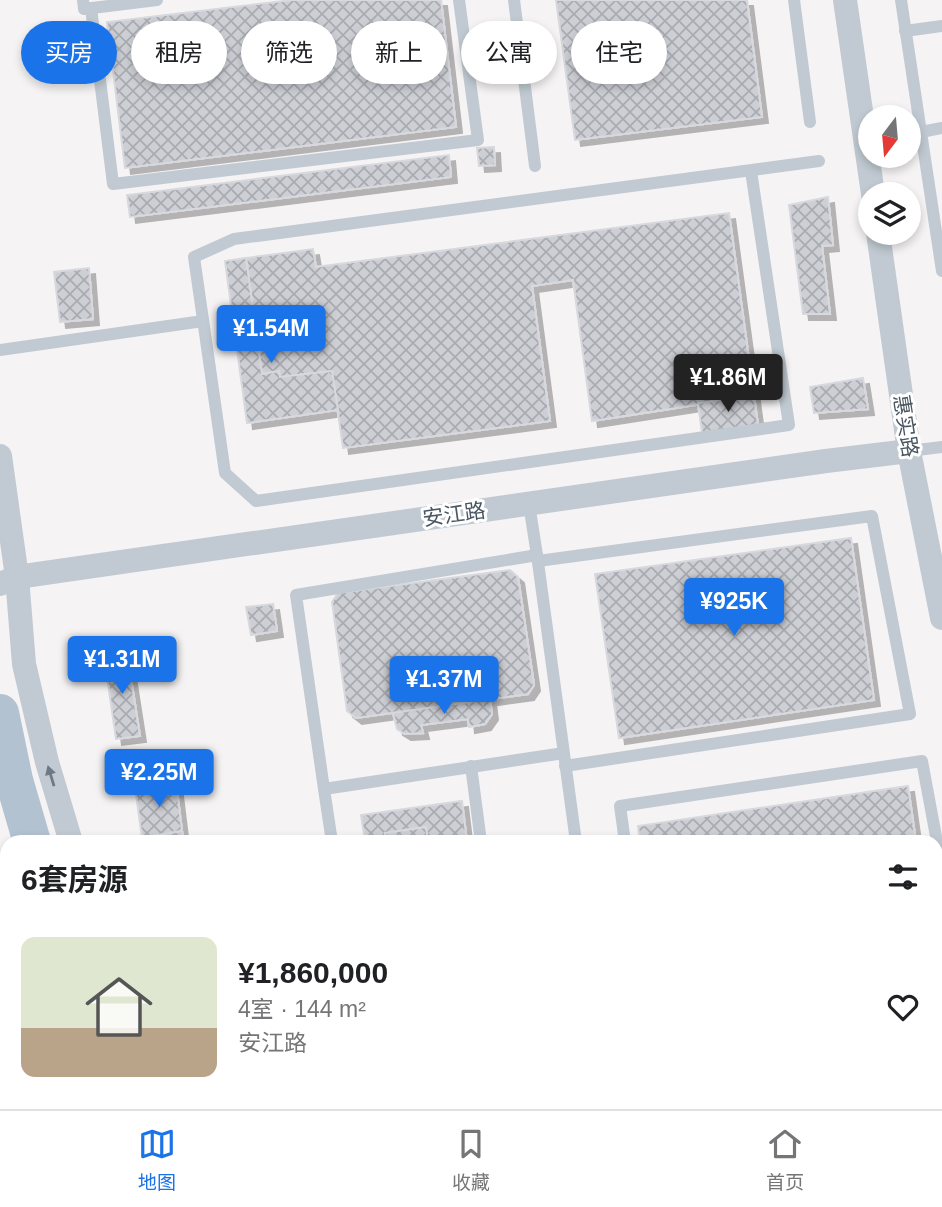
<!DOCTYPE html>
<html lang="zh">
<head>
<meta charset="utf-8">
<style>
	:root { --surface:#fff; --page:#f6f6f6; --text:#202124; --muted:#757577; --line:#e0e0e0; --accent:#1a73e8 }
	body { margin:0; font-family:Arial,"Noto Sans SC",sans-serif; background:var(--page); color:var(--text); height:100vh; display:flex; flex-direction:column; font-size:26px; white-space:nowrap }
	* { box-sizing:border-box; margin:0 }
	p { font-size:23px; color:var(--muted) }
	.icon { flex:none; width:38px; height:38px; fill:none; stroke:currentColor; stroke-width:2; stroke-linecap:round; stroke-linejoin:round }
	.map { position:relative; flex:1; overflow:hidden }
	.drawer { position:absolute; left:0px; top:835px; width:943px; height:275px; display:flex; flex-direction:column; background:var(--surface); border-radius:21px 21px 0 0; box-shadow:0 4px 10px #0003 }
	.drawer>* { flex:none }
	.banner { position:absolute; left:21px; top:21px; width:901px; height:63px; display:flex; gap:14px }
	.needle { width:46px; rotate:196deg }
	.controls { position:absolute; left:858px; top:105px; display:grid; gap:14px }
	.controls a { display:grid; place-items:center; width:63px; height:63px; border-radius:50%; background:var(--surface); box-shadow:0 4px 10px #0003; font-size:35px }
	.price { position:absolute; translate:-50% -60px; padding:0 16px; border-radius:7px; background:var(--accent); color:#fff; font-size:23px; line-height:46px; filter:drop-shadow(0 2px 4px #0008) }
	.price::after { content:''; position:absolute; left:50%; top:42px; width:21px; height:16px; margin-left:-10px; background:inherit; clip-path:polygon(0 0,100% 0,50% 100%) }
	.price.active { background:#222; color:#fff }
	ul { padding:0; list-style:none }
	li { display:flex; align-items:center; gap:21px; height:175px; padding:0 21px }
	li span { display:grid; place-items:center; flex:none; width:196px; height:140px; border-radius:14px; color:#555 }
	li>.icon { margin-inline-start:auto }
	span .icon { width:84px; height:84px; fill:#fffc; stroke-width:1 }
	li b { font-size:30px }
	h2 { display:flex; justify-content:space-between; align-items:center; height:84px; padding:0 21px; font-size:30px }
	.chip { padding:0 24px; border-radius:32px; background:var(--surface); box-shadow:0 4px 10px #0003; font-size:24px; line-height:63px }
	.chip.active { background:var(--accent); color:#fff }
	.menu { display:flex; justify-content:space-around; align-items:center; height:98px; border-top:2px solid var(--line); background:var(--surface); font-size:19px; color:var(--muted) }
	.menu a { display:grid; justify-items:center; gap:4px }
	.menu .active { color:var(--accent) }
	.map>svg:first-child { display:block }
	.building { fill:url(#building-cross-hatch); stroke:#d7d9de; stroke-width:2; filter:url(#shadow) }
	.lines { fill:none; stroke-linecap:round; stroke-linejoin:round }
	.lane { stroke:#c1cad2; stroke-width:12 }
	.street { stroke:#c1cad2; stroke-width:24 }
	.primary { stroke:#b3c2d1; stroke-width:38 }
	.oneway { fill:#6e7983 }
	.labels { text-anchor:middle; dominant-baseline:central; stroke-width:6; stroke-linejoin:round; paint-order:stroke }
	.street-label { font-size:21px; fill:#4a5661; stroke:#fff }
</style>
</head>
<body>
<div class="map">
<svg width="942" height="1109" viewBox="0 0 942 1109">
	<defs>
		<pattern id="building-cross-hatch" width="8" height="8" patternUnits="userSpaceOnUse" patternTransform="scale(1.75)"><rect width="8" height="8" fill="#cdcfd5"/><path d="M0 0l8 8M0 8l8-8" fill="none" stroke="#a8abb0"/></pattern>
		<filter id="shadow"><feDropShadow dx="6" dy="6" stdDeviation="0" flood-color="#0004"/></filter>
	</defs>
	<rect width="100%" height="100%" fill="#f5f3f3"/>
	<!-- building -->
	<g class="building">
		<path d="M 292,0 L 441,0 L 456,127 L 125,168 L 107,22 Z"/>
		<path d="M 556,0 L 747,0 L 762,117 L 575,140 Z"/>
		<path d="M 494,147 L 495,165 L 479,166 L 477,148 Z"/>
		<path d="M 449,155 L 451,177 L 130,217 L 127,195 Z"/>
		<path d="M 828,197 L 833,245 L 822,246 L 830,314 L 803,314 L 789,205 Z"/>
		<path d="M 729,213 L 754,396 L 592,421 L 573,280 L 532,286 L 550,421 L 343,448 L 332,371 L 280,377 L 279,371 L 262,374 L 246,258 L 313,249 L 316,267 Z"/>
		<path d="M 246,258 L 262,374 L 279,371 L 280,377 L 332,371 L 338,410 L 247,423 L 225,261 Z"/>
		<path d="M 89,268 L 93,319 L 60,322 L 54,272 Z"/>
		<path d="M 863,378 L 868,409 L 814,413 L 810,387 Z"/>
		<path d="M 754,396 L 758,425 L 702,433 L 698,403 Z"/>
		<path d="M 851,538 L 874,700 L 619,738 L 595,574 Z"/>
		<path d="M 510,570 L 518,577 L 534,685 L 528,694 L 356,718 L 347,711 L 332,602 L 338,593 Z"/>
		<path d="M 273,604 L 277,631 L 251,635 L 246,607 Z"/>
		<path d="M 127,653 L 140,736 L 116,739 L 104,656 Z"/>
		<path d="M 490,699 L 492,714 L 485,724 L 469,727 L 468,719 L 421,725 L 423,733 L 405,734 L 397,729 L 393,713 Z"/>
		<path d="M 176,782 L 182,831 L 142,838 L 135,787 Z"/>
		<path d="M 908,786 L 916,842 L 640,842 L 638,826 Z"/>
		<path d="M 462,801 L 467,842 L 428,842 L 426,827 L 385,833 L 387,842 L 365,842 L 361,815 Z"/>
		<path d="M 426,827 L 428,842 L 387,842 L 385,833 Z"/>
		<path d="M 182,831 L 184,842 L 143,842 L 142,838 Z"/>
		<path d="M 936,1011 L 942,1049 L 942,1094 L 936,1095 Z"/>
		<path d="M 401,1102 L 593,1102 L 594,1109 L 402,1109 Z"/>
	</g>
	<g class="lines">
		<!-- lane -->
		<g class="lane">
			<path d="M 83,0 L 84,9 L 157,0"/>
			<path d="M 514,0 L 535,166"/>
			<path d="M 794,0 L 810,122"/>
			<path d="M 901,0 L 942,271"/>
			<path d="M 91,8 L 113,184 L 478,140 L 459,0"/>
			<path d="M 905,31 L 942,26"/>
			<path d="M 921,132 L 942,128"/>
			<path d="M 751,171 L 789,425 L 256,501 L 225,473 L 194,257 L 234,239 L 819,161"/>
			<path d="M 0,350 L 203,321"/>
			<path d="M 909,451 L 942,447"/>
			<path d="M 529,504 L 537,555"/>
			<path d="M 538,561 L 872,516 L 910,714 L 565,766"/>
			<path d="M 564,753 L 324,789 L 296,595 L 537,555 L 576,842"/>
			<path d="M 471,766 L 481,842"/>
			<path d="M 324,789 L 332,842"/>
			<path d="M 625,842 L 620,806 L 922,761 L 942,869"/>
			<path d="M 936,914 L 942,913"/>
			<path d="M 370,1102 L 371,1109"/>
			<path d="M 610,1102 L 611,1109"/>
			<path d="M 671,1102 L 680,1109"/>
			<path d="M 818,1102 L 820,1109"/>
			<path d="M 855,1102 L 856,1109"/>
			<path d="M 739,1109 L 783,1102"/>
			<path d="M 935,1109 L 942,1108"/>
		</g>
		<!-- street -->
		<g class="street">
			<path d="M 845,0 L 873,194"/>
			<path d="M 878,233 L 909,451 L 942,618"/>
			<path d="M 0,456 L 17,577 L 24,664 L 47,762 L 71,842"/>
			<path d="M 0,584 L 17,577 L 826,461 L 909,451"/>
			<path d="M 183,1102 L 187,1109"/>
		</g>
		<!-- primary -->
		<g class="primary">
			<path d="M 0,713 L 14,780 L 32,842"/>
			<path d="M 0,926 L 7,941"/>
			<path d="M 80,1102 L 83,1109"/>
			<path d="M 135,1102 L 139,1109"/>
		</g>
	</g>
	<!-- one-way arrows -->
	<defs><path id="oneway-solid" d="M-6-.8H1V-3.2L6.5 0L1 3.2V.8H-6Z" transform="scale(1.75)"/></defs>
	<use class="oneway" href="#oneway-solid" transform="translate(51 776) rotate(-107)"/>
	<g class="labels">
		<!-- street labels -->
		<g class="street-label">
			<text transform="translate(906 426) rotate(81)">惠实路</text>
			<text transform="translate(454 514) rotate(-8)">安江路</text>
		</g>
	</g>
</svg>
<div class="controls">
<a><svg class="needle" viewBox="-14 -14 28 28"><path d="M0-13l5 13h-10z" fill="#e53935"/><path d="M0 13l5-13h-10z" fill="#757577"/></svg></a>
<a><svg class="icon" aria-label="layers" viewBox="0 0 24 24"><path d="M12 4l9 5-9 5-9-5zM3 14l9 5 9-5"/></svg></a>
</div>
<b class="price" style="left:271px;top:365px">¥1.54M</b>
<b class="price active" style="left:728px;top:414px">¥1.86M</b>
<b class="price" style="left:734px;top:638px">¥925K</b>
<b class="price" style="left:122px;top:696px">¥1.31M</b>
<b class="price" style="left:444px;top:716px">¥1.37M</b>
<b class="price" style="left:159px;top:809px">¥2.25M</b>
<div class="banner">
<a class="chip active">买房</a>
<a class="chip">租房</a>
<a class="chip">筛选</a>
<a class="chip">新上</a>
<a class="chip">公寓</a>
<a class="chip">住宅</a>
</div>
<section class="drawer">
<h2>6套房源<svg class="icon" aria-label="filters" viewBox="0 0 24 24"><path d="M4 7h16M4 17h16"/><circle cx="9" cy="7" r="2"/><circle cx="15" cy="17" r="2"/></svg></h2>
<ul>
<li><span style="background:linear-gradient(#dfe7d0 65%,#b9a48a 0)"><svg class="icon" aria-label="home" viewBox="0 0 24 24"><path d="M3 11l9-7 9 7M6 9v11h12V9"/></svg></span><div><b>¥1,860,000</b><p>4室 · 144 m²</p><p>安江路</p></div><svg class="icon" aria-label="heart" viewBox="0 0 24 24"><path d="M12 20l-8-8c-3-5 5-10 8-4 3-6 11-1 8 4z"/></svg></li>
</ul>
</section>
</div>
<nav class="menu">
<a class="active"><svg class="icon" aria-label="map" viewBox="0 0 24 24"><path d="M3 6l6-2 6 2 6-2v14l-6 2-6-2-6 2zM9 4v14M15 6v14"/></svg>地图</a>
<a><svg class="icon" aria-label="saved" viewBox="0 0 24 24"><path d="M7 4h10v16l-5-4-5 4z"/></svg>收藏</a>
<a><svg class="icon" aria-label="home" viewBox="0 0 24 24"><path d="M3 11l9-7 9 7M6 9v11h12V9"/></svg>首页</a>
</nav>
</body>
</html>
